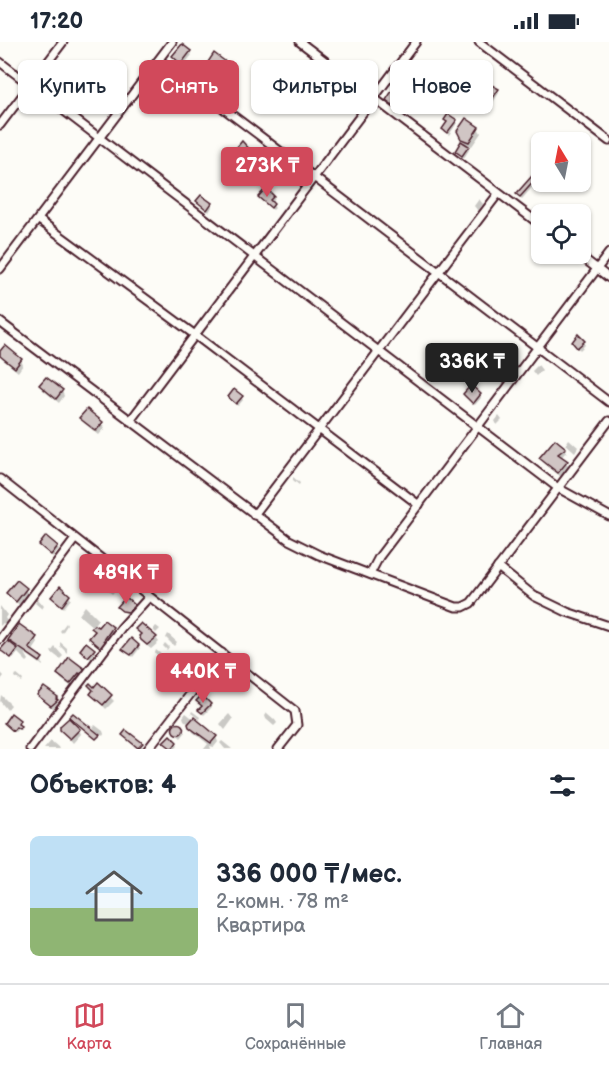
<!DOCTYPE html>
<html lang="ru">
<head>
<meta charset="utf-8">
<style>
	:root { --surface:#fff; --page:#f6f6f7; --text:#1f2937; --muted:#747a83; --line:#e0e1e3; --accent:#d1495b }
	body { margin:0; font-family:"Balsamiq Sans",sans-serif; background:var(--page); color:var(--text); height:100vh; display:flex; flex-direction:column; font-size:22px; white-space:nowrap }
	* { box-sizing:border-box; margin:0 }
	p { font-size:20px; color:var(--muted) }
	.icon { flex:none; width:33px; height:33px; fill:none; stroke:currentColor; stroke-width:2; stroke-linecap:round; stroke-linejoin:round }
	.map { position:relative; height:707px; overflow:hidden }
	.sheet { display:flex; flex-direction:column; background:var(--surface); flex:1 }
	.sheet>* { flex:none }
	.top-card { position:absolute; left:18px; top:18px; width:573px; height:54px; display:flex; gap:12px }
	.needle { width:39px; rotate:350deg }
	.controls { position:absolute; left:531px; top:90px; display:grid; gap:12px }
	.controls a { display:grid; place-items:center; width:60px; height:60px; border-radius:9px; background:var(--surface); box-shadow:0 2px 4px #0004; font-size:30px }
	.price { position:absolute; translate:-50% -51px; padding:0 14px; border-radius:6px; background:var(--accent); color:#fff; font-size:20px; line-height:39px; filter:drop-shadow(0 2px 3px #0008) }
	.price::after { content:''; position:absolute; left:50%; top:36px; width:18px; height:14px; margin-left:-9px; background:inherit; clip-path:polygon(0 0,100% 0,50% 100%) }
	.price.on { background:#222; color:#fff }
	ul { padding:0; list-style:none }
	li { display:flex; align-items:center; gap:18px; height:150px; padding:0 30px }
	li span { display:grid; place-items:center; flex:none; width:168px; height:120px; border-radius:9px; color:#555 }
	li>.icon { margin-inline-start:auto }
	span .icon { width:72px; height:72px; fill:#fffc; stroke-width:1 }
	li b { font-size:26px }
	h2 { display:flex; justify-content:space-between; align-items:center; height:72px; padding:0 30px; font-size:26px }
	.chip { padding:0 21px; border-radius:9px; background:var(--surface); box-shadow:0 2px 4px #0004; font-size:21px; line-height:54px }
	.chip.on { background:var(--accent); color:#fff }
	.status { display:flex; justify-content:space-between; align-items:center; height:42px; padding:0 30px; background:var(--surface); direction:ltr }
	.status svg { height:16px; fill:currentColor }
	.tabs { display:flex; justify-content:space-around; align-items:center; height:84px; border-top:2px solid var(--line); background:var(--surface); font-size:16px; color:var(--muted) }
	.tabs a { display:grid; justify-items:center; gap:3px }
	.tabs .on { color:var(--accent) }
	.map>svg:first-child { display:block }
	.shadow { fill:#0003 }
	.building { fill:#d0c5c4; stroke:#4a1f2b; stroke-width:1.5 }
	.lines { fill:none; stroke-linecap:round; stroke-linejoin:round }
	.minor-casing { stroke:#4a1f2b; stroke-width:11 }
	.minor { stroke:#fdfcf7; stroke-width:7 }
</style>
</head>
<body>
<div class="status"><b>17:20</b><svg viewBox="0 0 49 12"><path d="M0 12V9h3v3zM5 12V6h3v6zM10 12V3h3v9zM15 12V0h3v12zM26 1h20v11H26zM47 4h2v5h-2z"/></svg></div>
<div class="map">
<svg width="609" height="707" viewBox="0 0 609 707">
	<rect width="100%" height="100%" fill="#fdfcf7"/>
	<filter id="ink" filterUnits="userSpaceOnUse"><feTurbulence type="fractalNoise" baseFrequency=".0167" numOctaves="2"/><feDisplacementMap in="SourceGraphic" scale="12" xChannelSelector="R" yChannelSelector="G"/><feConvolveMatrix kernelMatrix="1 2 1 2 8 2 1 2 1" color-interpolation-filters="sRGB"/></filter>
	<g filter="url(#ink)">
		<!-- shadow -->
		<g class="shadow">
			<path d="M 182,4 L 192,13 L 183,24 L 175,17 Z"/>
			<path d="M 224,21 L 227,26 L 218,38 L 209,29 Z"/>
			<path d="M 403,38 L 411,46 L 395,65 L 387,58 Z"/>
			<path d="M 497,48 L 499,51 L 492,62 L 482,53 Z"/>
			<path d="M 456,79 L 457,81 L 449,93 L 443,88 Z"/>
			<path d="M 478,86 L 481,91 L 472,104 L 466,102 L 469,108 L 464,116 L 456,109 L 467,105 L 459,90 Z"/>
			<path d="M 233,112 L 253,113 L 256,118 L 249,127 L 236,117 Z"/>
			<path d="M 535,138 L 536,141 L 522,157 L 517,152 Z"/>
			<path d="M 273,155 L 275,157 L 271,161 L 275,166 L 273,168 L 262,158 Z"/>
			<path d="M 479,157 L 483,162 L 478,169 L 474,164 Z"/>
			<path d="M 198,159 L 211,162 L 212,165 L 209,170 Z"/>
			<path d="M 578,294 L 585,303 L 580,308 L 575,303 Z"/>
			<path d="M 0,312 L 21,318 L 23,323 L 18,330 L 2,317 Z"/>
			<path d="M 538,323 L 542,328 L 536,334 L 532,329 Z"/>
			<path d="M 40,343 L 62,349 L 64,354 L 59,361 L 43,348 Z"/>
			<path d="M 465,353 L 480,353 L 481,356 L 475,363 Z"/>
			<path d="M 241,355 L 243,358 L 238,364 L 231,358 Z"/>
			<path d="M 87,369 L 102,381 L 105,386 L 99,393 L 84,381 L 81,376 Z"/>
			<path d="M 499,374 L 502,378 L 497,383 L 495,379 Z"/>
			<path d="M 569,397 L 578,405 L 575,410 L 566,402 Z"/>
			<path d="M 555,399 L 568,412 L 565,411 L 561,416 L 569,425 L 561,435 L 544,421 L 541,416 Z"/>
			<path d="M 293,435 L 300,441 L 299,443 L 293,438 Z"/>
			<path d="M 41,503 L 57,505 L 59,508 L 53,515 Z"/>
			<path d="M 17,540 L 29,552 L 19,563 L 8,551 Z"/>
			<path d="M 104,541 L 112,547 L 114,550 L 112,552 L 104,545 Z"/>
			<path d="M 60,546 L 71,557 L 64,566 L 53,555 Z"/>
			<path d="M 38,557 L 44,564 L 42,567 L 35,561 Z"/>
			<path d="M 0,564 L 7,573 L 5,576 L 10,583 L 8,585 L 3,581 L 0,584 Z"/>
			<path d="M 85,564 L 98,577 L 93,584 L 98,587 L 104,580 L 115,591 L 106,611 L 94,601 L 91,597 L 96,591 L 94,586 L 79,573 Z"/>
			<path d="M 134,564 L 136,567 L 130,573 L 120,568 Z"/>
			<path d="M 66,581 L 67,583 L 62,591 L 60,589 Z"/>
			<path d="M 156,584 L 160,587 L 156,591 L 153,588 Z"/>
			<path d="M 137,587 L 156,596 L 159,600 L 151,607 L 146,603 Z"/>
			<path d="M 168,592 L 177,600 L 174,604 L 166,596 Z"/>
			<path d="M 36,596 L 38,601 L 32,610 L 42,618 L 43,624 L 25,611 L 29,618 L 27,620 L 18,611 L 14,616 L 2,607 L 14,605 L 10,598 Z"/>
			<path d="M 60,600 L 67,606 L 67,611 L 60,604 Z"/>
			<path d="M 165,601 L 169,605 L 167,608 L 163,604 Z"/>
			<path d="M 138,604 L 140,606 L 133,615 L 124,607 Z"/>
			<path d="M 55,605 L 63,614 L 60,617 L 51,610 Z"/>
			<path d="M 82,608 L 94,608 L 95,610 L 91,617 Z"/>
			<path d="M 156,608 L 162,613 L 161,616 L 155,611 Z"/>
			<path d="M 194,612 L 204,620 L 205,623 L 203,625 L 193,617 L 192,615 Z"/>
			<path d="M 85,629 L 73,646 L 61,637 L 58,632 Z"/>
			<path d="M 0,630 L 4,634 L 0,639 Z"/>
			<path d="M 16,632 L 23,638 L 22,640 L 15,635 Z"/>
			<path d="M 98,643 L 114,659 L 106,667 L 92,652 L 94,650 L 90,644 L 95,647 Z"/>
			<path d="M 1,653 L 11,663 L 7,668 L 0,659 Z"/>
			<path d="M 39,653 L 56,656 L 58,662 L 53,666 Z"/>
			<path d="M 198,660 L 210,662 L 212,665 L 204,673 L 202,671 L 203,665 Z"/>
			<path d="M 192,669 L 200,675 L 199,677 L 191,671 Z"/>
			<path d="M 186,671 L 216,695 L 218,700 L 214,705 L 210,704 L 211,707 L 204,707 L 208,702 L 193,690 L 190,683 L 184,678 L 183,675 Z"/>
			<path d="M 267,671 L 275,678 L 277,681 L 274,684 L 266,677 L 265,674 Z"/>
			<path d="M 229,672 L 233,677 L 225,688 L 220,682 Z"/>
			<path d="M 19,679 L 21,688 L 18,687 L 15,690 L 5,681 Z"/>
			<path d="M 178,682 L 185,691 L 181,696 L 172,688 Z"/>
			<path d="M 95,683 L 103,689 L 104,692 L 103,694 L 96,689 L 93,685 Z"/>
			<path d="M 79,687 L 81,692 L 73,701 L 62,688 Z"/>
			<path d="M 124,694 L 141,702 L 143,705 L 139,707 Z"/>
			<path d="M 51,699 L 58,705 L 59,707 L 44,707 Z"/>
			<path d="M 222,699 L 232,707 L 225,707 L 220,701 Z"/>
			<path d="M 165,700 L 176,701 L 178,704 L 175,707 L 170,707 Z"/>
		</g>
		<!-- building -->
		<g class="building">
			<path d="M 182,2 L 191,9 L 181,22 L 172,14 Z"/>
			<path d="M 214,11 L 226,20 L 214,34 L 204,26 Z"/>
			<path d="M 403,36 L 411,42 L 401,54 L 393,48 Z"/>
			<path d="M 488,41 L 499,47 L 490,60 L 480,53 Z"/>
			<path d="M 392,49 L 400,54 L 393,63 L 386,58 Z"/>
			<path d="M 448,72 L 457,78 L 447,91 L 442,87 L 447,80 L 444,78 Z"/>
			<path d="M 466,76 L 479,85 L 469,100 L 461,97 L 457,89 Z"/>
			<path d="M 242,99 L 254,112 L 246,123 L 231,112 Z"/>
			<path d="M 461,99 L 469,104 L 462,114 L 455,109 Z"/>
			<path d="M 532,134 L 536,137 L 520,155 L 516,152 Z"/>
			<path d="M 266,146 L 274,154 L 270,158 L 274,162 L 271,166 L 258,155 Z"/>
			<path d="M 201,153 L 212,161 L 207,168 L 196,159 Z"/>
			<path d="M 578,292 L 585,299 L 577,306 L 572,300 Z"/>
			<path d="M 5,303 L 22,317 L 15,326 L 0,314 L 0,309 Z"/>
			<path d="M 46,335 L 63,348 L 56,357 L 39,343 Z"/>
			<path d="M 471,343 L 481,352 L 473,362 L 463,352 Z"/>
			<path d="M 234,347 L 243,354 L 236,362 L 228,355 Z"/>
			<path d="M 87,367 L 103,380 L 96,389 L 79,376 Z"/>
			<path d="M 555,397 L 566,406 L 558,412 L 568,419 L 558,431 L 539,416 Z"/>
			<path d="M 46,494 L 58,504 L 51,513 L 39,503 Z"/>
			<path d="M 17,538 L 27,546 L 16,560 L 6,551 Z"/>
			<path d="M 60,544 L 70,553 L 62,564 L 51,555 Z"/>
			<path d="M 126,555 L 135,563 L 128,570 L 122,569 L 117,565 Z"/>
			<path d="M 104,578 L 113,585 L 104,598 L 107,601 L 102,607 L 89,596 L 95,589 L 91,586 L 94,583 L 98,585 Z"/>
			<path d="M 141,581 L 157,595 L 147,603 L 141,598 L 139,594 L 141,592 L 135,587 Z"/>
			<path d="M 19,582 L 37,595 L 29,606 L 43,616 L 40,620 L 8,598 Z"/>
			<path d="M 131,596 L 139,603 L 131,613 L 122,607 Z"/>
			<path d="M 8,599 L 18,607 L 11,616 L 0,608 Z"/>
			<path d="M 86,600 L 95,607 L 88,615 L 80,608 Z"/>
			<path d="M 69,615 L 86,628 L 82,633 L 79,631 L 70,642 L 57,632 Z"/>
			<path d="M 98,640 L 112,653 L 103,663 L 90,652 L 93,648 L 88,643 L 90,641 L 94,645 Z"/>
			<path d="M 44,645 L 58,655 L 56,657 L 58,658 L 51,664 L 37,653 Z"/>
			<path d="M 202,653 L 211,662 L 202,671 L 198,668 L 202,664 L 196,659 Z"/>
			<path d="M 11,671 L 20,678 L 18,682 L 21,684 L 19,687 L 16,685 L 13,689 L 4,681 Z"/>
			<path d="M 73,671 L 100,693 L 96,697 L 69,675 Z"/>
			<path d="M 194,675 L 217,694 L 211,701 L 189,685 L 188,682 Z"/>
			<path d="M 69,676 L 80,687 L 70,697 L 60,688 L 60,684 Z"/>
			<circle cx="178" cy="687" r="5.5"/>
			<path d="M 126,688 L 143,701 L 138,706 L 122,693 Z"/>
			<path d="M 170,693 L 177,700 L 172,707 L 163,700 Z"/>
		</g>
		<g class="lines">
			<defs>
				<g id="minor">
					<path d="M 300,0 L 542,184"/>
					<path d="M 479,0 L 609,99"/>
					<path d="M 159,18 C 310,131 460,246 609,360"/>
					<path d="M 0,20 L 558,446 L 609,474"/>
					<path d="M 0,83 L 63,0"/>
					<path d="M 39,178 L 195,293 L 419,463"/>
					<path d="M 578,212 L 609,236"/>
					<path d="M 0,227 L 172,0"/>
					<path d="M 0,280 L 289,498 L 319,513 L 456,565 L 463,565 L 471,561 L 609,379"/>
					<path d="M 130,379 L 416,0"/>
					<path d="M 0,437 L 295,669 L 297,683 L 278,707"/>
					<path d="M 254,473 L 498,152"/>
					<path d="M 498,525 L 534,554 L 567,570 L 609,584"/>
					<path d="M 370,532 L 379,515 L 609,211"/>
					<path d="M 0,597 L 75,497"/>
					<path d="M 30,707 L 121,586 L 149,555"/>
					<path d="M 148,707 L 222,611"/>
				</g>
			</defs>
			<!-- minor casing -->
			<use href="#minor" class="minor-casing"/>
			<!-- minor -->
			<use href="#minor" class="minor"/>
		</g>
	</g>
</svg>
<div class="controls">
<a><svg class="needle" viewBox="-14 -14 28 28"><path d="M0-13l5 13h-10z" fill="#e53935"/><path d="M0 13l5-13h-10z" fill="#747a83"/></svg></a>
<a><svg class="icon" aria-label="locate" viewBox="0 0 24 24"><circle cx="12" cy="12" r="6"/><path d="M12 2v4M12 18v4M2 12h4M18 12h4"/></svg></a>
</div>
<b class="price" style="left:267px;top:156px">273K ₸</b>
<b class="price on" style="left:472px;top:352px">336K ₸</b>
<b class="price" style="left:126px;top:563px">489K ₸</b>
<b class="price" style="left:203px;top:662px">440K ₸</b>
<div class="top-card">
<a class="chip">Купить</a>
<a class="chip on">Снять</a>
<a class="chip">Фильтры</a>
<a class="chip">Новое</a>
</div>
</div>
<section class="sheet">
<h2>Объектов: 4<svg class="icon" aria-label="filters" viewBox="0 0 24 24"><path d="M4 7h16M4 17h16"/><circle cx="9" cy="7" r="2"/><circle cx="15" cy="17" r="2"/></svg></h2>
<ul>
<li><span style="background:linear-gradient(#bfe0f5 60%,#8fb573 0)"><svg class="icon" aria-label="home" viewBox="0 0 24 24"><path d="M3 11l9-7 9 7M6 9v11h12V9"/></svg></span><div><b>336 000 ₸/мес.</b><p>2-комн. · 78 m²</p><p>Квартира</p></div></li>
</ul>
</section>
<nav class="tabs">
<a class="on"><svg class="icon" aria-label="map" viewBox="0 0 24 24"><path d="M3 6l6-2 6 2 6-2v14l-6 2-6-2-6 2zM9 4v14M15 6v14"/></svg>Карта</a>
<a><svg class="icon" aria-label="saved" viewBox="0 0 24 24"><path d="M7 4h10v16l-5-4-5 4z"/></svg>Сохранённые</a>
<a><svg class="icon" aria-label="home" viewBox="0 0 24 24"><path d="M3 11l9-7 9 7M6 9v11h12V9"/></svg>Главная</a>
</nav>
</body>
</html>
